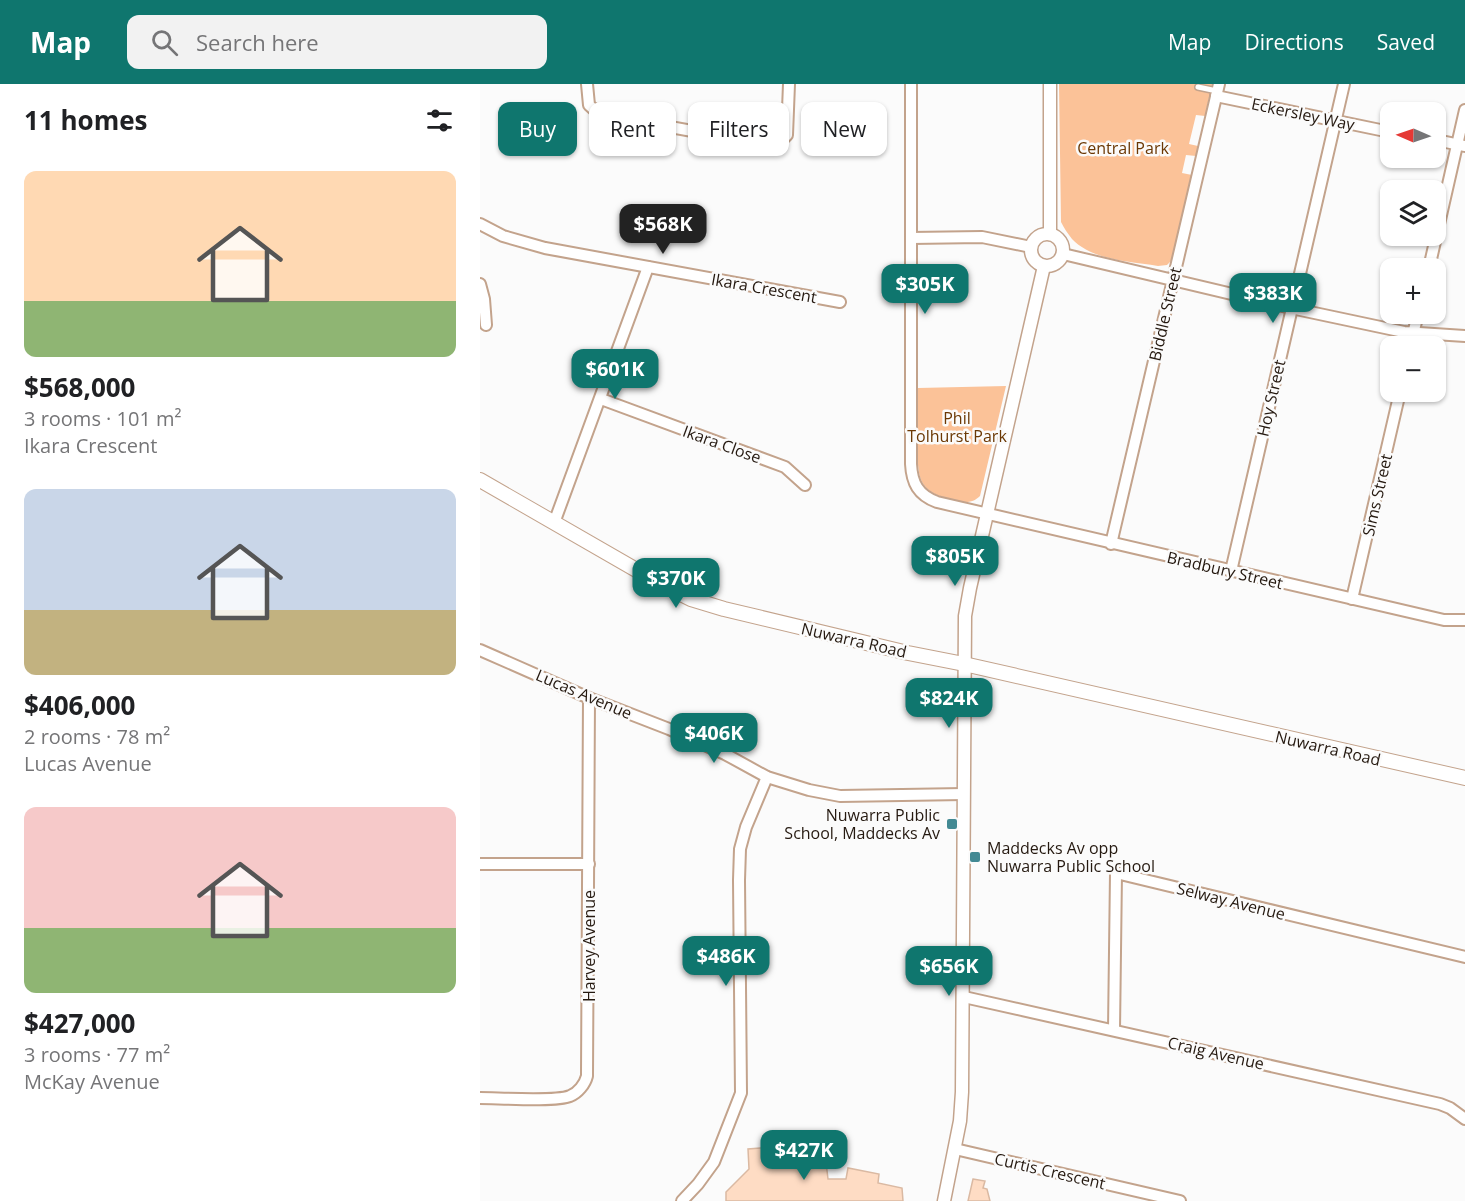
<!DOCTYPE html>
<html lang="en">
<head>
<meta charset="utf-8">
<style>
	:root { --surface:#fff; --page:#f2f2f2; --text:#202124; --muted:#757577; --accent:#0f766e }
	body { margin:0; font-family:"Open Sans",sans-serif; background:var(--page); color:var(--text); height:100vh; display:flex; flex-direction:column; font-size:22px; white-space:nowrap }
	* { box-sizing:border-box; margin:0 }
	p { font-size:20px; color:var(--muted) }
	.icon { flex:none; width:33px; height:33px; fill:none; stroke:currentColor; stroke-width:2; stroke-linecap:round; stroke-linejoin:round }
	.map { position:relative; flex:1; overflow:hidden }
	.panel { display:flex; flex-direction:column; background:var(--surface); width:480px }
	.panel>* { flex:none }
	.banner { position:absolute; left:18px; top:18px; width:570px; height:54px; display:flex; gap:12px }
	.needle { width:39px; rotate:272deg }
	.tools { position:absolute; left:900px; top:18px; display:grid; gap:12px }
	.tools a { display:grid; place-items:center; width:66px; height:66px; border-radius:12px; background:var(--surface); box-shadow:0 2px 4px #0004; font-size:30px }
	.price { position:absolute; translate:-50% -51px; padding:0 14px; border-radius:12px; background:var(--accent); color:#fff; font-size:20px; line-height:39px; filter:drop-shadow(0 2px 3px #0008) }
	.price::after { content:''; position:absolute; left:50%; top:36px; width:18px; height:14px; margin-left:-9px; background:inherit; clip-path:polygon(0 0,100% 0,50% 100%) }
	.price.on { background:#222; color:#fff }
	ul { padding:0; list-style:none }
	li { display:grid; align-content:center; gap:12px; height:318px; padding:0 24px }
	li span { display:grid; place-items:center; height:186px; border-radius:12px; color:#555 }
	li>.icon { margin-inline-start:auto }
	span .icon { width:108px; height:108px; fill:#fffc; stroke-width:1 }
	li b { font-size:26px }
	h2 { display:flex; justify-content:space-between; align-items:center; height:72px; padding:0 24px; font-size:26px }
	.tag { padding:0 21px; border-radius:12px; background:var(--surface); box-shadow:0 2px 4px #0004; font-size:21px; line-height:54px }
	.tag.on { background:var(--accent); color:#fff }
	header { display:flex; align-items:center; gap:36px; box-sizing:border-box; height:84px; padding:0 30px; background:var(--accent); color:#fff }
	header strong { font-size:28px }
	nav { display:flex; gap:33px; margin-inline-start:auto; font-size:21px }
	.search { width:420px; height:54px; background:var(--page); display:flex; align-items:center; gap:15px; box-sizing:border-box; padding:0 21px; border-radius:12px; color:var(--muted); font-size:22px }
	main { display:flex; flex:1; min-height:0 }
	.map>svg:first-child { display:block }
	.green { fill:#fbc298 }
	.building { fill:#fedcc4; stroke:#dab9a2; stroke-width:1.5 }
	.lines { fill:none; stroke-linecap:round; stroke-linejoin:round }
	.service-casing { stroke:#c3a38c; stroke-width:8 }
	.minor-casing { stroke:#c3a38c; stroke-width:14 }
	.tertiary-casing { stroke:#c3a38c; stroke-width:15 }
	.secondary-casing { stroke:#c3a38c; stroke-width:16 }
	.service { stroke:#fff; stroke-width:5 }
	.minor { stroke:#fff; stroke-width:10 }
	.tertiary { stroke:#fff; stroke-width:12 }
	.secondary { stroke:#fff; stroke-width:14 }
	.poi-dot { fill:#428993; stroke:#fbfbfb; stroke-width:2 }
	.labels { text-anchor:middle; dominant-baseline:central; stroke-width:5; stroke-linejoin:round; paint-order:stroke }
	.street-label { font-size:16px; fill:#251910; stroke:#fbfbfb }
	.park-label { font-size:16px; fill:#6b3804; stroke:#fbfbfb }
	.poi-label { font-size:16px; fill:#251910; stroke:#fbfbfb; text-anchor:end }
</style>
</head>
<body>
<header>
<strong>Map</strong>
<div class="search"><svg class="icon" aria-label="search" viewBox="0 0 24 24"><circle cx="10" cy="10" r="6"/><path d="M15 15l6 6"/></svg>Search here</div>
<nav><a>Map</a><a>Directions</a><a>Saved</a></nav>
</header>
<main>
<section class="panel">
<h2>11 homes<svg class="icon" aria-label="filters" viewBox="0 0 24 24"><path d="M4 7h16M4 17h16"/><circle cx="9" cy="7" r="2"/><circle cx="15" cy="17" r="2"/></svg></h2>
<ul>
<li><span style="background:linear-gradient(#ffd9b3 70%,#8fb573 0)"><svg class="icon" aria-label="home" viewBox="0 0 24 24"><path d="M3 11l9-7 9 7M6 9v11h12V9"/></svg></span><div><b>$568,000</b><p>3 rooms · 101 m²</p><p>Ikara Crescent</p></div></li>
<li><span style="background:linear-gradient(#c9d6e8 65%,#c2b280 0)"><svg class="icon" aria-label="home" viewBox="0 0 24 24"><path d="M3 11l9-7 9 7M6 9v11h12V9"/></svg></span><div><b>$406,000</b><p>2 rooms · 78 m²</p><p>Lucas Avenue</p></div></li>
<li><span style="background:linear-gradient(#f6c9c9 65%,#8fb573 0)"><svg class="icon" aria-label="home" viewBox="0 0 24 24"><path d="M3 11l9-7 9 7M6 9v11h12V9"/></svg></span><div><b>$427,000</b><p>3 rooms · 77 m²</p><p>McKay Avenue</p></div></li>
</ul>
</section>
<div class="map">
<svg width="985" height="1117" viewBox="0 0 985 1117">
	<rect width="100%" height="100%" fill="#fbfbfb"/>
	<!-- green -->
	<g class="green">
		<path d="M 579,0 L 732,0 L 725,32 L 716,31 L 709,60 L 718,62 L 716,72 L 706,71 L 702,89 L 712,91 L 694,174 L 687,181 L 678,182 C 650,177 613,177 592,155 C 588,150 584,144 581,138 Z"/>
		<path d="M 526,302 L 500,412 C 491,421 481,418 469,415 C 459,412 447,408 442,398 C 434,384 438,323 438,304 Z"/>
	</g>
	<!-- building -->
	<g class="building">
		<path d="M 293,1063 L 346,1078 L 348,1095 L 366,1095 L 368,1084 L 399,1090 L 398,1099 L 422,1104 L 423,1117 L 246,1117 L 246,1108 L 269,1085 L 268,1065 Z"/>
		<path d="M 493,1095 L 505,1097 L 503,1104 L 507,1105 L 510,1117 L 488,1117 Z"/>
	</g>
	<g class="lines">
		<defs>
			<path id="service" d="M 718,3 L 737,7"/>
			<g id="minor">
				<path d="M 107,0 L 109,21 L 119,30 L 289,61 L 300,58 L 307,51 L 309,0"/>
				<path d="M 431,0 L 431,380 C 432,399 438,411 457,418 L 964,536 L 985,536"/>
				<path d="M 736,12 L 910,48"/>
				<path d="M 956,56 L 985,62"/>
				<path d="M 0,140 L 23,152 L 65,164 L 360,218"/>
				<path d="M 431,154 L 502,153 L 551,163"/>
				<path d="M 583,170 L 811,224 L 924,248 L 985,252"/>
				<path d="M 949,184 L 985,26"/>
				<path d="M 0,200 L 4,215 L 6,241"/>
				<path d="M 930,262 L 938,230"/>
				<path d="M 121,315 L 305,383 L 325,401"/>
				<path d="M 74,439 L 168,183"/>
				<path d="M 631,460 L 739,0"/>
				<path d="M 751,487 L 864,0"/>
				<path d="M 872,515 L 920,308"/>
				<path d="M 0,566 L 109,614 L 189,645 L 245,670 L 287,693 L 329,706 L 360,712 L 484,710"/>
				<path d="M 0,780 L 109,780"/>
				<path d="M 484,913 L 960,1020 L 970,1024 L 985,1035"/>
				<path d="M 634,946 L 636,789 L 985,873"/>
				<path d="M 0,1014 C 18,1014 76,1018 90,1012 C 98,1009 105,1000 107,992 L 109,614"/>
				<path d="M 475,1065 L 700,1117"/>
				<path d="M 202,1117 L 218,1100 L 234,1078 L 261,1009 L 259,796 L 260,765 L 266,743 L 287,693"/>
			</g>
			<g id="tertiary">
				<circle cx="567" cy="166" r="16"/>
				<path d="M 570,150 L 570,0"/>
				<path d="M 464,1117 L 480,1037 L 482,1008 L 485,532 L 490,504 L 564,182"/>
			</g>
			<path id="secondary" d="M 0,396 L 179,499 L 211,515 L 244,525 L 428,569 L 484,580 L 985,694"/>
		</defs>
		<!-- service casing -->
		<use href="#service" class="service-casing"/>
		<!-- minor casing -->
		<use href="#minor" class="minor-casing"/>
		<!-- tertiary casing -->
		<use href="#tertiary" class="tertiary-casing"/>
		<!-- secondary casing -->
		<use href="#secondary" class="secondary-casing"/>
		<!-- service -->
		<use href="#service" class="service"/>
		<!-- minor -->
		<use href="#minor" class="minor"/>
		<!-- tertiary -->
		<use href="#tertiary" class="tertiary"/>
		<!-- secondary -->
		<use href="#secondary" class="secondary"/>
	</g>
	<!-- markers -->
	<g class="poi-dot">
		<rect x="466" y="734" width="12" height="12" rx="3"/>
		<rect x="489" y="767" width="12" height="12" rx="3"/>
	</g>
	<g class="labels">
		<!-- street labels -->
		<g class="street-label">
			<text transform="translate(823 30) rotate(12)">Eckersley Way</text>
			<text transform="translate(284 204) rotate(10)">Ikara Crescent</text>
			<text transform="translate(685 230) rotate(-77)">Biddle Street</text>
			<text transform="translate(791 314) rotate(-77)">Hoy Street</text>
			<text transform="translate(242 360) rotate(20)">Ikara Close</text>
			<text transform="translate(897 411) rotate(-77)">Sims Street</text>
			<text transform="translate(745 486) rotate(13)">Bradbury Street</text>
			<text transform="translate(374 556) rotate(13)">Nuwarra Road</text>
			<text transform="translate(104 610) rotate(23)">Lucas Avenue</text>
			<text transform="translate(848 664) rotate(13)">Nuwarra Road</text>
			<text transform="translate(751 817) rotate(14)">Selway Avenue</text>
			<text transform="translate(109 862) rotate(-90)">Harvey Avenue</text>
			<text transform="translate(736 969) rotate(13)">Craig Avenue</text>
			<text transform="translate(570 1087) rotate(13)">Curtis Crescent</text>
		</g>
		<!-- park labels -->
		<g class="park-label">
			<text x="643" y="64">Central Park</text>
			<text x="477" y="334">Phil<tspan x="477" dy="18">Tolhurst Park</tspan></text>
		</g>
		<!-- poi labels -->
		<g class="poi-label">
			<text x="460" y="731">Nuwarra Public<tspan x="460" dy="18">School, Maddecks Av</tspan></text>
			<text x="507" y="764" text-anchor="start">Maddecks Av opp<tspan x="507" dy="18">Nuwarra Public School</tspan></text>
		</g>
	</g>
</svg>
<div class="tools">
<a><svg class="needle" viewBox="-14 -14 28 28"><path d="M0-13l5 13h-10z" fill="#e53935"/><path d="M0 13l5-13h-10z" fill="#757577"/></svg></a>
<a><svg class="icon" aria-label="layers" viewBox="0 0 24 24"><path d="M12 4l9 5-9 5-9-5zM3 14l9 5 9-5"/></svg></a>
<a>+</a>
<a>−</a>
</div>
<b class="price on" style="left:183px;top:171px">$568K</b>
<b class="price" style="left:445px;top:231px">$305K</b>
<b class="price" style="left:793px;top:240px">$383K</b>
<b class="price" style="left:135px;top:316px">$601K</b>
<b class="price" style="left:475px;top:503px">$805K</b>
<b class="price" style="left:196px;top:525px">$370K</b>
<b class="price" style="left:469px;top:645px">$824K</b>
<b class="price" style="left:234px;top:680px">$406K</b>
<b class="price" style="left:246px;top:903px">$486K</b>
<b class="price" style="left:469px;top:913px">$656K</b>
<b class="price" style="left:324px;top:1097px">$427K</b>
<div class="banner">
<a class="tag on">Buy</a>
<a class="tag">Rent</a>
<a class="tag">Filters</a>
<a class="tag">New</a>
</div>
</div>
</main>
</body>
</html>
